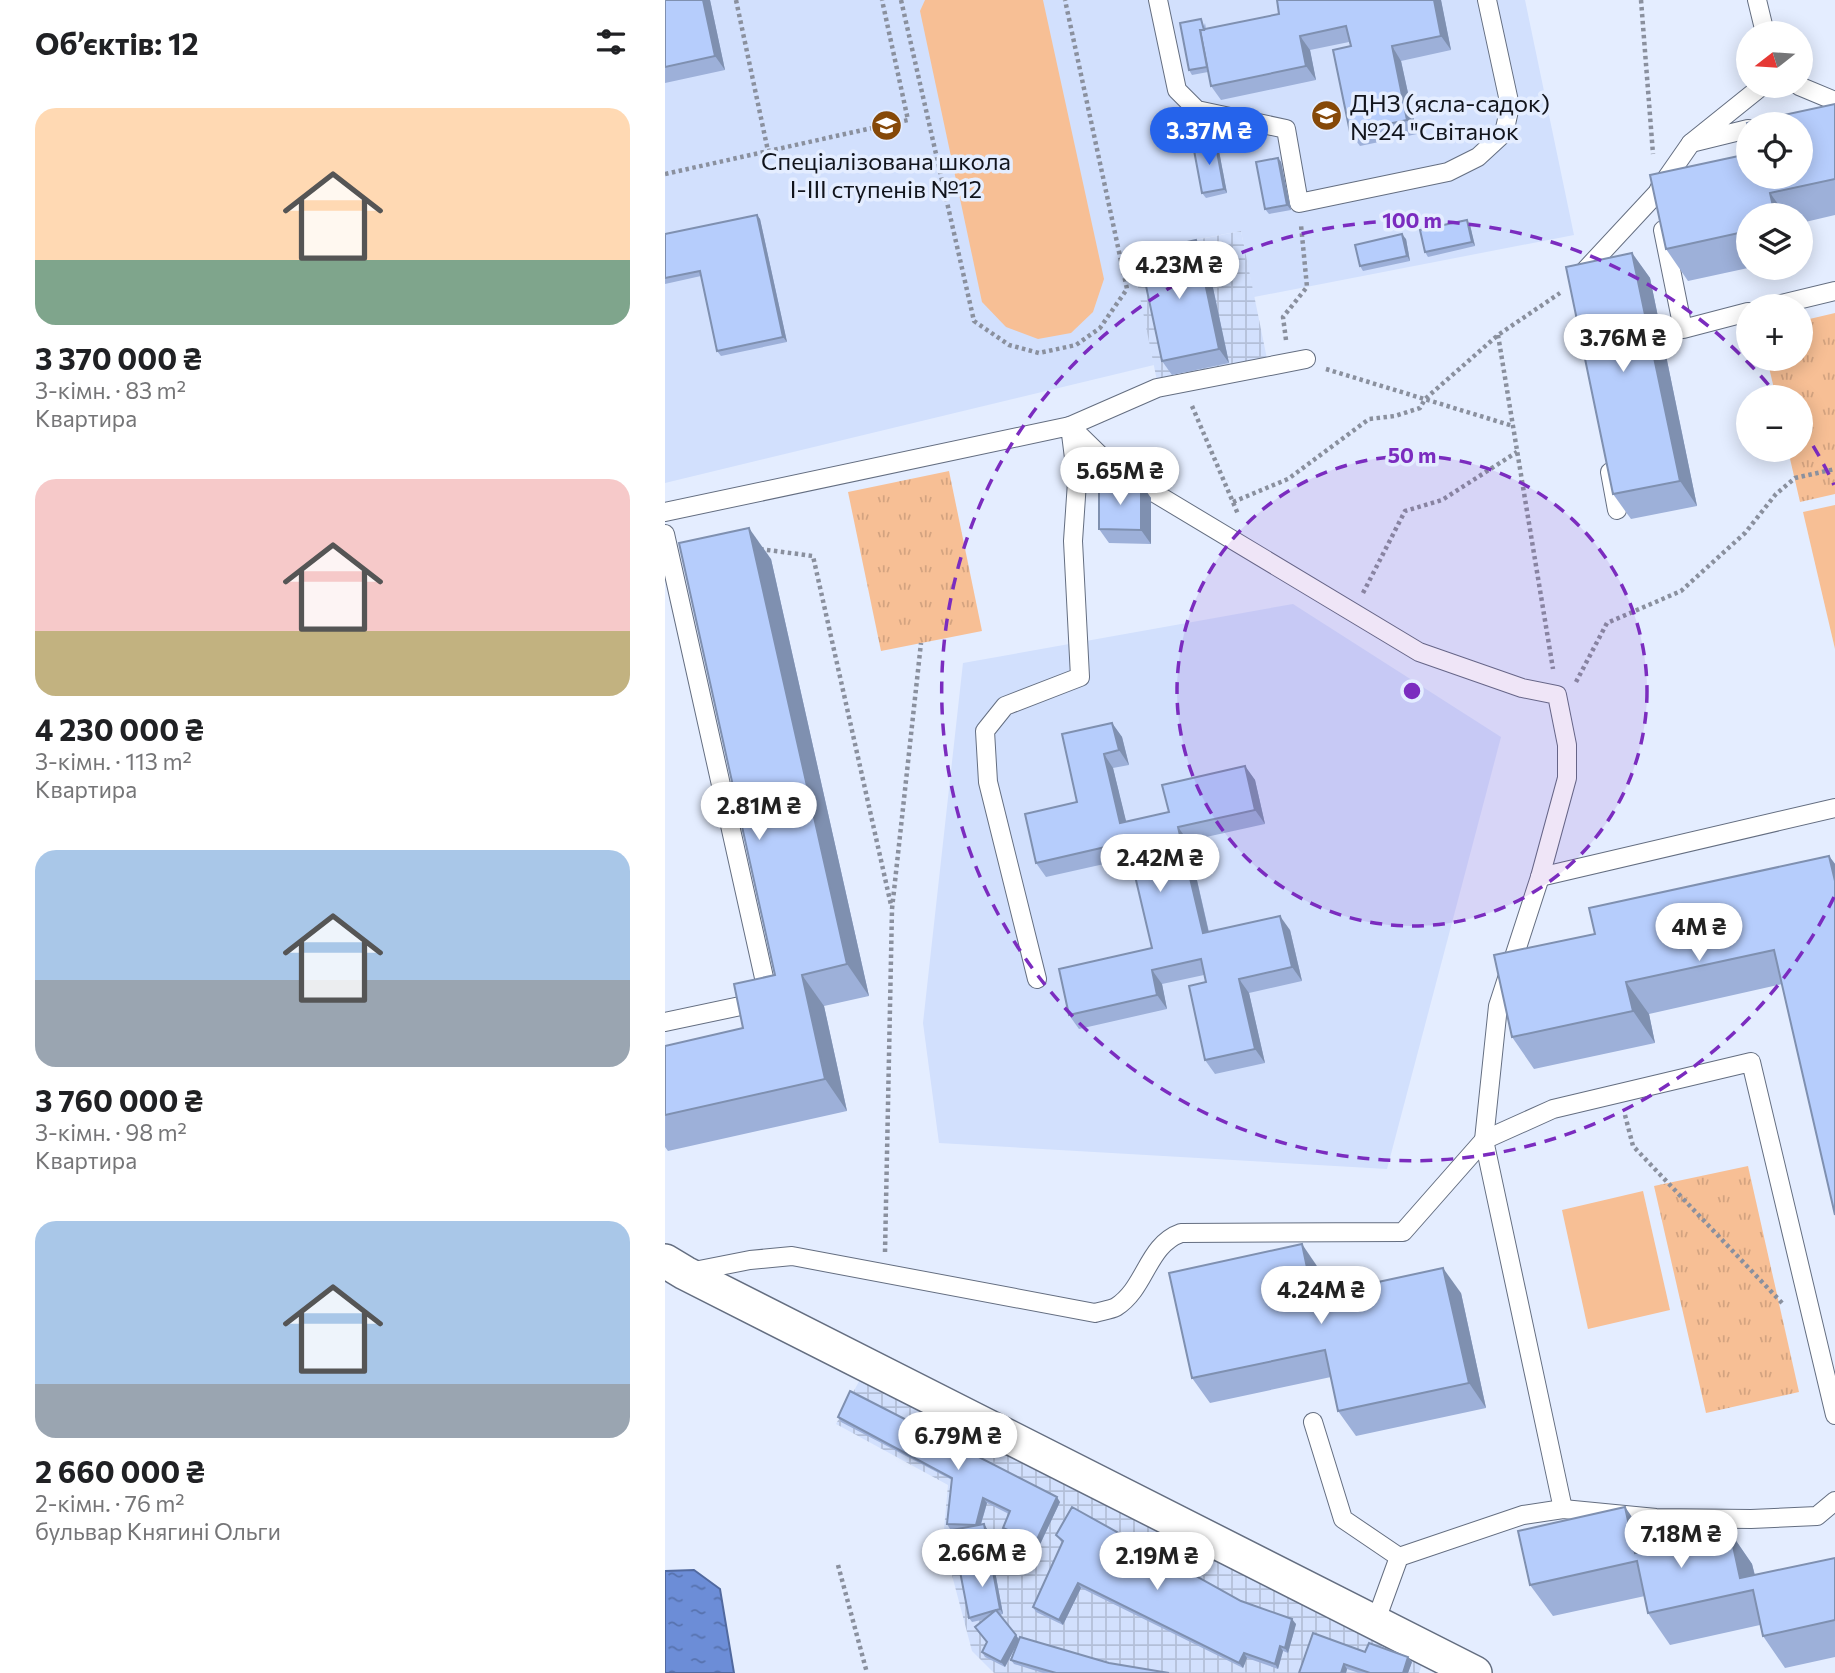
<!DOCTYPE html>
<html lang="uk">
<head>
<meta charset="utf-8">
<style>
	:root { --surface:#fff; --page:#f6f6f6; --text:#202124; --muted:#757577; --accent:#2563eb }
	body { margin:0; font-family:Commissioner,sans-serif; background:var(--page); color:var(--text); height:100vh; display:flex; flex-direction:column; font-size:26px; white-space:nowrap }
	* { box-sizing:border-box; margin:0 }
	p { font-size:23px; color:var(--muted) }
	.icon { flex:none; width:38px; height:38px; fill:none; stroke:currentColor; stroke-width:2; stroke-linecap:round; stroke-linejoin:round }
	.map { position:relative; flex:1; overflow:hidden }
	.side { display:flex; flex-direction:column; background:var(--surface); width:665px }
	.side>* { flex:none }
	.needle { width:46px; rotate:253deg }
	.controls { position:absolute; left:1071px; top:21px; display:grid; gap:14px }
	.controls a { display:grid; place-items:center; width:77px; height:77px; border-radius:50%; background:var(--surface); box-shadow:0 4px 18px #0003; font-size:35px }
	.price { position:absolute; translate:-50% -60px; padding:0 16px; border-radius:24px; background:#fff; color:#222; font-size:23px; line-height:46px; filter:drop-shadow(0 2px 4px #0008) }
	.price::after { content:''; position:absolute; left:50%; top:42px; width:21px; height:16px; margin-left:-10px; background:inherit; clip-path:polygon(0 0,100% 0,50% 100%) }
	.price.selected { background:var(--accent); color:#fff }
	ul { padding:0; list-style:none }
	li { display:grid; align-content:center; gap:14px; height:371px; padding:0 35px }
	li span { display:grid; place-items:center; height:217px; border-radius:21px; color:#555 }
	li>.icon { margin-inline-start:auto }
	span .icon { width:126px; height:126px; fill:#fffc; stroke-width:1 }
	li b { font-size:30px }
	h2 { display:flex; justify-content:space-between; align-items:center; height:84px; padding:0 35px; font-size:30px }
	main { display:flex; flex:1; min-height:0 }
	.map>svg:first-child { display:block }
	.built { fill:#d2e0fd }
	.industrial { fill:url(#industrial-grid) }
	.park { fill:url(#park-tufts) }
	.pitch { fill:#f7bf95 }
	.water { fill:url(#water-ripples); stroke:#51699f; stroke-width:2 }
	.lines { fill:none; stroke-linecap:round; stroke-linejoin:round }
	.lane-casing { stroke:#646e81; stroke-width:20 }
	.street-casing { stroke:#646e81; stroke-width:36 }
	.path { stroke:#8a909e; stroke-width:4.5; stroke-dasharray:3.5 3.5; stroke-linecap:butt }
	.lane { stroke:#fff; stroke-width:18 }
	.street { stroke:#fff; stroke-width:33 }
	.wall { fill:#9db0d9 }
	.shaded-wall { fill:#7f90b0 }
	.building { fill:#b6cdfc; stroke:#7f90b0; stroke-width:2 }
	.ring { fill:none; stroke:#7b2cbf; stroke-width:3.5; stroke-dasharray:12 9 }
	.labels { text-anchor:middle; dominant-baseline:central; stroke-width:7; stroke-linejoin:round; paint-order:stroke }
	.poi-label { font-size:24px; fill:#11141c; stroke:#e4edff; text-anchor:start }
	.centre { fill:#7b2cbf; stroke:#e4edff; stroke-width:3.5 }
	.ring-label { font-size:21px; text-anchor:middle; font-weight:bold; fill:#7b2cbf; stroke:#e4edff; stroke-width:7; stroke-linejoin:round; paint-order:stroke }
</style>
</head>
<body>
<main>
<section class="side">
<h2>Об’єктів: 12<svg class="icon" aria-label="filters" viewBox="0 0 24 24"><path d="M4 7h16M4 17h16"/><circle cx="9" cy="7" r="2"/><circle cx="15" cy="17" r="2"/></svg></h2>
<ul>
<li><span style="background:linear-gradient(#ffd9b3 70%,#7fa58c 0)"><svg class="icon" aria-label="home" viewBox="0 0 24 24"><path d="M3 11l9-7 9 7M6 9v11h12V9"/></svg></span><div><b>3 370 000 ₴</b><p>3-кімн. · 83 m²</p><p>Квартира</p></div></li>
<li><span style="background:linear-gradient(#f6c9c9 70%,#c2b280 0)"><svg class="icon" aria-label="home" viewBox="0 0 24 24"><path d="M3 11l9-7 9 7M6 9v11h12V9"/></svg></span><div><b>4 230 000 ₴</b><p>3-кімн. · 113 m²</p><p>Квартира</p></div></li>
<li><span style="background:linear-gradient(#a9c7e8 60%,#9aa5b1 0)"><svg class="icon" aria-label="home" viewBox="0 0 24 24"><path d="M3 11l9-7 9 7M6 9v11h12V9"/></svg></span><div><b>3 760 000 ₴</b><p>3-кімн. · 98 m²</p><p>Квартира</p></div></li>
<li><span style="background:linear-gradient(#a9c7e8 75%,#9aa5b1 0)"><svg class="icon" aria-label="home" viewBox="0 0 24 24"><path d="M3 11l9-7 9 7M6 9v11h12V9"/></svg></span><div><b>2 660 000 ₴</b><p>2-кімн. · 76 m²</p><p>бульвар Княгині Ольги</p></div></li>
</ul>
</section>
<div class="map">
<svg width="1170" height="1673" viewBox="0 0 1170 1673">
	<defs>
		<pattern id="industrial-grid" width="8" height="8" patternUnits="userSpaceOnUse" patternTransform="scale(1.75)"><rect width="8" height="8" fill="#d2e0fd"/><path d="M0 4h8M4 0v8" fill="none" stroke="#b3bfd8"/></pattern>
		<pattern id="park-tufts" width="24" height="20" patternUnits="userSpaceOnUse" patternTransform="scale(1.75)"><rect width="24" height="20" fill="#f7bf95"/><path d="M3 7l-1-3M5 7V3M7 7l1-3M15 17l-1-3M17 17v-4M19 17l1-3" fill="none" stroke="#d3a380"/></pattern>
		<pattern id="water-ripples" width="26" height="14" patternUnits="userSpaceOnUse" patternTransform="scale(1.75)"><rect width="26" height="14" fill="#6c8dd7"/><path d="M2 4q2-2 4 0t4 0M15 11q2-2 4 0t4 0" fill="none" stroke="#5772ae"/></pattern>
	</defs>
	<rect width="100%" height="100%" fill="#e4edff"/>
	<!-- built -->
	<g class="built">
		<path d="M 0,0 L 860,0 L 909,235 L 589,297 L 576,231 L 467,252 L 489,365 L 0,483 Z"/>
		<path d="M 628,604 L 836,737 L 722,1169 L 274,1143 L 258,1023 L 298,663 Z"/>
	</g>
	<!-- industrial -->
	<g class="industrial">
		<path d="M 576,231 L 602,359 L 492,381 L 466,253 Z"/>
		<path d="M 198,1374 L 758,1662 L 754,1673 L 329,1673 L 307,1651 L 278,1541 L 283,1485 L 171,1424 Z"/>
	</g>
	<!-- park -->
	<g class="park">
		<path d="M 1170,313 L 1170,494 L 1135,502 L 1123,450 L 1136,450 L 1136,397 L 1111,397 L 1102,359 L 1136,359 L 1136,321 Z"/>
		<path d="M 284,471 L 317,631 L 216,651 L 183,492 Z"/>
		<path d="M 1083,1166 L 1134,1392 L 1041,1413 L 989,1186 Z"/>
	</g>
	<!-- pitch -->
	<g class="pitch">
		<path d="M 260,0 L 378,0 L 439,279 L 428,312 L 406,333 L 373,339 L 341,327 L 317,302 L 255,11 Z"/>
		<path d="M 1170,505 L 1170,649 L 1138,512 Z"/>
		<path d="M 978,1191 L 1005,1310 L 923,1329 L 897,1210 Z"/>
	</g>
	<!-- water -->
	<path class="water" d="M 29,1570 L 55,1589 L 69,1673 L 0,1673 L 0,1571 Z"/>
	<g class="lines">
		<defs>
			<g id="lane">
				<path d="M 493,0 L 512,90 L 532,110 L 621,129 L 634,203 L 783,172 L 813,157 L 839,133 L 845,106 L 822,0"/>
				<path d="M 1092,0 L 1100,33"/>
				<path d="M 1134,86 L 1170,101"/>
				<path d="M 1083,129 L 1026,143 L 1097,86"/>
				<path d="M 994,189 L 1026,143"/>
				<path d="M 998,230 L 1018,329 L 1083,312"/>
				<path d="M 913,278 L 991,194"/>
				<path d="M 1108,306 L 1170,291"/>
				<path d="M 641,359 L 492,388 L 405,426 L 448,468 L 754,652 L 857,688 L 892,695 L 902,745 L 902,778 L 875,877 L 833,1006 L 819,1140 L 898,1509"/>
				<path d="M 945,472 L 952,510"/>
				<path d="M 0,512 L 405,426 L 412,482 L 408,541 L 415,677 L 340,706 L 320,731 L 323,782 L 372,979"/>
				<path d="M 0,534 L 104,1000 L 0,1022"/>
				<path d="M 875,877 L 1170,808"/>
				<path d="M 24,1272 L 85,1260 L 127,1256 L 430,1313 C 436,1311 445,1310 451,1307 C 481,1288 482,1245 516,1233 L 738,1232 L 819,1140 L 888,1109 L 1086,1062 L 1170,1415"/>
				<path d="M 648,1422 L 678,1519 L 734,1557"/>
				<path d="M 710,1623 L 734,1557 L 858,1515 L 898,1509 L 991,1518 L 1086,1519 L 1152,1516 L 1170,1501"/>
			</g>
			<path id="street" d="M 0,1261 L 20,1273 L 810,1673"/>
		</defs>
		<!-- lane casing -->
		<use href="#lane" class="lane-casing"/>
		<!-- street casing -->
		<use href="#street" class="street-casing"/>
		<!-- path -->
		<g class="path">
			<path d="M 71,0 L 103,151"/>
			<path d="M 236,0 L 309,321 L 344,345 L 374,353 L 411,345 L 435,328 L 462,289 L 400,0"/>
			<path d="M 976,0 L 988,154"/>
			<path d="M 0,174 L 243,120 L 217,0"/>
			<path d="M 833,335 L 888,669"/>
			<path d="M 621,340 L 618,317 L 642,287 L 636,225"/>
			<path d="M 661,369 L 848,426"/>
			<path d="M 527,406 L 573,514"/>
			<path d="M 568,502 L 623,479 L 704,419 L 730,416 L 755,408 L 760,399 L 833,335 L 895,293"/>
			<path d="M 95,549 L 148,556 L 226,905"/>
			<path d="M 698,593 L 740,511 L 777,500 L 852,452"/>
			<path d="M 911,682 L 942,623 L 1016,591 L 1080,533 L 1111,494 L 1130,478 L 1170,469"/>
			<path d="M 960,1115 L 968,1146 L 1118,1304"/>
			<path d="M 220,1252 L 227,909 L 256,643"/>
			<path d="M 173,1565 L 202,1673"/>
		</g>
		<!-- lane -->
		<use href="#lane" class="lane"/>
		<!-- street -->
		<use href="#street" class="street"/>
	</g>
	<!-- wall -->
	<g class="wall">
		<path d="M 0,0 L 45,0 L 60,70 L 0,83 Z"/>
		<path d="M 776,0 L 786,50 L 736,61 L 752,134 L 695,146 L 685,132 L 686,46 L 684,42 L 645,50 L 651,80 L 556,100 L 546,86 L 543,72 L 527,75 L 524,70 L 540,23 L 541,29 L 614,14 Z"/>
		<path d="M 1170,104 L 1170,215 L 1136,223 L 1136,215 L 1083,215 L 1083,268 L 1023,281 L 1001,249 L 1083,177 Z"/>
		<path d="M 550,141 L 553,146 L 562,193 L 541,198 L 537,193 Z"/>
		<path d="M 613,158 L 616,162 L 626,210 L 604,214 L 600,209 Z"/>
		<path d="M 92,215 L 95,219 L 122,342 L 56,356 L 52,351 L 36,276 L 0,284 L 0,234 Z"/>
		<path d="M 805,225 L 810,246 L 763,257 L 760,252 Z"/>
		<path d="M 741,239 L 745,261 L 698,271 L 695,266 Z"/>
		<path d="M 967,253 L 985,278 L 1032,506 L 966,519 L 948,494 Z"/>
		<path d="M 541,255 L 564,363 L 507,375 L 497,361 Z"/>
		<path d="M 476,484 L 486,498 L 486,544 L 444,543 L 434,529 Z"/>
		<path d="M 106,559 L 204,996 L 159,1006 L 182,1111 L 3,1151 L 0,1147 L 0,1046 L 78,1028 L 110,975 Z"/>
		<path d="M 447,723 L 457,737 L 464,765 L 448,768 L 461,822 L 504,812 L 580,766 L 590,780 L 600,824 L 523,841 L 544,932 L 625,930 L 637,981 L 584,993 L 600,1063 L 550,1074 L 540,1060 L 541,982 L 539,975 L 497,984 L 502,1009 L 414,1029 L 404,1015 L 487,948 L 466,858 L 381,877 L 371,863 L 412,802 Z"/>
		<path d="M 1164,856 L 1170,864 L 1170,1215 L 1117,984 L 984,1014 L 990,1043 L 869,1069 L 847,1037 L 930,934 Z"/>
		<path d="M 654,1269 L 660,1293 L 796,1293 L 821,1408 L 691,1436 L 673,1411 L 666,1377 L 545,1403 L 527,1378 Z"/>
		<path d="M 173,1417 L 395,1502 L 370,1555 L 352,1546 L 348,1541 L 350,1537 L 342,1533 L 338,1528 L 344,1514 L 322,1503 L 316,1525 L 319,1524 L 322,1529 L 338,1614 L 335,1615 L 354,1639 L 444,1663 L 504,1673 L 378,1673 L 349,1664 L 346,1660 L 352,1644 L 340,1667 L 320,1657 L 317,1652 L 322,1642 L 321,1619 L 307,1622 L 304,1618 L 294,1529 L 285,1529 L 282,1524 L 287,1480 L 176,1422 Z"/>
		<path d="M 960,1507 L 982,1539 L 985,1550 L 1065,1532 L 1087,1564 L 1090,1575 L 1170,1558 L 1170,1657 L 1120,1668 L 1098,1636 L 1095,1625 L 1005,1645 L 983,1613 L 980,1596 L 888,1616 L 865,1585 Z"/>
		<path d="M 391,1535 L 576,1601 L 631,1624 L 623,1653 L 618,1651 L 613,1669 L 582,1658 L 578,1668 L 416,1588 L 398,1625 L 371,1612 L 368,1607 L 397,1543 Z"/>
		<path d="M 700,1652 L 743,1657 L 747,1662 L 743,1673 L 694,1673 L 682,1669 L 681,1673 L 634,1673 Z"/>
	</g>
	<!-- shaded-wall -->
	<g class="shaded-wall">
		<path d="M 38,0 L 45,0 L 60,70 L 50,56 Z"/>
		<path d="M 769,0 L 776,0 L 786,50 L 776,36 Z"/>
		<path d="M 635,36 L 645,50 L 651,80 L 641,66 Z"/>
		<path d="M 727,46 L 736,61 L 752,134 L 742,120 Z"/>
		<path d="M 550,141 L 553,146 L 562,193 L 559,189 Z"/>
		<path d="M 613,158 L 616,162 L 626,210 L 622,205 Z"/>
		<path d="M 1105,193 L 1121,215 L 1110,215 Z"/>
		<path d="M 92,215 L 95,219 L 122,342 L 118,337 Z"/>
		<path d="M 802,220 L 805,225 L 810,246 L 807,242 Z"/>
		<path d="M 737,234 L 741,239 L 745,261 L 742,256 Z"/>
		<path d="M 531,240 L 541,255 L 564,363 L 554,349 Z"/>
		<path d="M 967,253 L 985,278 L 1032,506 L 1015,481 Z"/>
		<path d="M 476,484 L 486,498 L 486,544 L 476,530 Z"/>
		<path d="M 84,528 L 106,559 L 204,996 L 182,964 Z"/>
		<path d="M 447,723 L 457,737 L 464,765 L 454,750 Z"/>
		<path d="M 439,754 L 448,768 L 465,837 L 455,823 Z"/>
		<path d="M 580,766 L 590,780 L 600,824 L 590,810 Z"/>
		<path d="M 513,827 L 523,841 L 547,947 L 538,933 Z"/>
		<path d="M 1164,856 L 1170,864 L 1170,881 Z"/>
		<path d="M 615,916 L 625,930 L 637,981 L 627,967 Z"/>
		<path d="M 487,970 L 497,984 L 502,1009 L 492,995 Z"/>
		<path d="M 137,975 L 159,1006 L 182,1111 L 160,1079 Z"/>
		<path d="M 574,979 L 584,993 L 600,1063 L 590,1049 Z"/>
		<path d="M 961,982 L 984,1014 L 990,1043 L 968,1011 Z"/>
		<path d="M 637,1244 L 654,1269 L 666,1321 L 648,1296 Z"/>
		<path d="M 778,1268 L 796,1293 L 821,1408 L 804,1383 Z"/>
		<path d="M 392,1497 L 395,1502 L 370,1555 L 367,1550 Z"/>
		<path d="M 318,1498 L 322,1503 L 314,1530 L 311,1525 Z"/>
		<path d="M 960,1507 L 982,1539 L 993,1585 L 970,1553 Z"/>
		<path d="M 319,1524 L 322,1529 L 338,1614 L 335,1609 Z"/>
		<path d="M 1065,1532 L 1087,1564 L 1096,1601 L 1088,1590 L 1075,1578 Z"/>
		<path d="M 413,1583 L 416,1588 L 398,1625 L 394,1620 Z"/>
		<path d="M 627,1619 L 631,1624 L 623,1653 L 620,1648 Z"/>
		<path d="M 351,1635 L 354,1640 L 340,1667 L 336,1662 Z"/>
		<path d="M 615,1646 L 618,1651 L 613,1669 L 610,1664 Z"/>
		<path d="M 579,1653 L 582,1658 L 578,1668 L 574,1663 Z"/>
		<path d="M 743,1657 L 747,1662 L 743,1673 L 738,1673 Z"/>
		<path d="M 679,1664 L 682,1669 L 681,1673 L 676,1673 Z"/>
	</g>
	<!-- building -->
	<g class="building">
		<path d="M 0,0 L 38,0 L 50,56 L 0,67 Z"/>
		<path d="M 612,0 L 769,0 L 776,36 L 727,46 L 742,120 L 685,132 L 668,50 L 686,46 L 681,26 L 635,36 L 641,66 L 546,86 L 535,30 L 614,14 Z"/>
		<path d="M 536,19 L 539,30 L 535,30 L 542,67 L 524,70 L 515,23 Z"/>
		<path d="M 1170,104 L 1170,179 L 1105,193 L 1110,215 L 1083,215 L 1083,231 L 1001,249 L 985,175 L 1083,154 L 1083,177 L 1136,177 L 1136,124 L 1083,124 L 1083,127 L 1082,123 Z"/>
		<path d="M 550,141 L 559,189 L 537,193 L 528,145 Z"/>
		<path d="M 613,158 L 622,205 L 600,209 L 591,162 Z"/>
		<path d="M 92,215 L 118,337 L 52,351 L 35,271 L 0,278 L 0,234 Z"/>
		<path d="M 802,220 L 807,242 L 760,252 L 755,230 Z"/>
		<path d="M 737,234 L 742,256 L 695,266 L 690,245 Z"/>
		<path d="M 531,240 L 554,349 L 497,361 L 474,253 Z"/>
		<path d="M 967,253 L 1015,481 L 948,494 L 901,267 Z"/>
		<path d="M 434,484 L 476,484 L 476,530 L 434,529 Z"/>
		<path d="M 84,528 L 182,964 L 137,975 L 160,1079 L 0,1115 L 0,1046 L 78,1028 L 69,984 L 110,975 L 14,543 Z"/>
		<path d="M 447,723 L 454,750 L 439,754 L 455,823 L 504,812 L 497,785 L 580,766 L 590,810 L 513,827 L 538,933 L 615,916 L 627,967 L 574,979 L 590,1049 L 540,1060 L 524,986 L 541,982 L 536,959 L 487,970 L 492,995 L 404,1015 L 394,969 L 487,948 L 462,842 L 371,863 L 360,814 L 412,802 L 397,734 Z"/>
		<path d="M 1164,856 L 1170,881 L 1170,1215 L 1109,950 L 961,982 L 968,1011 L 847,1037 L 829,955 L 930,934 L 924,908 Z"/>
		<path d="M 637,1244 L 648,1296 L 778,1268 L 804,1383 L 673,1411 L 660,1350 L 527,1378 L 504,1273 Z"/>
		<path d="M 185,1391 L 392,1497 L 367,1550 L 348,1541 L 352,1534 L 338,1528 L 345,1511 L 318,1498 L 311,1525 L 282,1524 L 287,1478 L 173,1417 Z"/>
		<path d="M 407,1507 L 576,1601 L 627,1619 L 620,1648 L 615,1646 L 610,1664 L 579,1653 L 574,1663 L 413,1583 L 394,1620 L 368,1607 L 398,1541 L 391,1535 Z"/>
		<path d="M 960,1507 L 970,1553 L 1065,1532 L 1075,1578 L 1170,1558 L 1170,1620 L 1098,1636 L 1088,1590 L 983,1613 L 972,1561 L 865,1585 L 853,1531 Z"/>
		<path d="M 319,1524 L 335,1609 L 331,1610 L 351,1635 L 336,1662 L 317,1652 L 322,1642 L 310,1627 L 331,1610 L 304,1618 L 287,1530 Z"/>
		<path d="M 648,1633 L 700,1652 L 704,1643 L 743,1657 L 738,1673 L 705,1673 L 679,1664 L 676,1673 L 634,1673 Z"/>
		<path d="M 355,1637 L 444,1663 L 504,1673 L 391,1673 L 346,1660 Z"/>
	</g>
	<!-- distance rings -->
	<circle cx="747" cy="691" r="235" fill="#7b2cbf" fill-opacity=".12"/>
	<g class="ring">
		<circle cx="747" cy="691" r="235"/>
		<path d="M1169 897A470 470 0 1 1 1112 395M1137 428A470 470 0 0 1 1169 485"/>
	</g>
	<!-- icons -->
	<defs>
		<symbol id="school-disc" viewBox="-11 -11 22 22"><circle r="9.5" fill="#864908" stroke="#e4edff"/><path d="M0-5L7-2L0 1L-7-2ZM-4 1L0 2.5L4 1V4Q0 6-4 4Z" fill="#fff"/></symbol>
	</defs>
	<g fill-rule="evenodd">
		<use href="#school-disc" x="644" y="98" width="35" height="35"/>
		<use href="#school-disc" x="204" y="108" width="35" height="35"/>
	</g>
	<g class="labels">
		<!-- poi labels -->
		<g class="poi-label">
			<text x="685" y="102">ДНЗ (ясла-садок)<tspan x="685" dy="28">№24 "Світанок</tspan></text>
			<text x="221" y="160" text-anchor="middle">Спеціалізована школа<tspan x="221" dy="28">І-ІІІ ступенів №12</tspan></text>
		</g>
	</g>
	<circle cx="747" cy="691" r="10" class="centre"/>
	<g class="ring-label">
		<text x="747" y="228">100 m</text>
		<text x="747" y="463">50 m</text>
	</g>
</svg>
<div class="controls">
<a><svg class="needle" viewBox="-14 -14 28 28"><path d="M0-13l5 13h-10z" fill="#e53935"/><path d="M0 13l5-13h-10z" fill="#757577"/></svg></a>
<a><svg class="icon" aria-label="locate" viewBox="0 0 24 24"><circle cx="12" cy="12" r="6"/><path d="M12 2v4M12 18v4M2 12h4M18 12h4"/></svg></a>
<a><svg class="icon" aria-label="layers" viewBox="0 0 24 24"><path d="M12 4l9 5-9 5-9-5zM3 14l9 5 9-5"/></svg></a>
<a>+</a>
<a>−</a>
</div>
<b class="price selected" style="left:544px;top:167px">3.37M ₴</b>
<b class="price" style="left:514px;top:301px">4.23M ₴</b>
<b class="price" style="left:958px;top:374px">3.76M ₴</b>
<b class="price" style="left:455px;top:507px">5.65M ₴</b>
<b class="price" style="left:94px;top:842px">2.81M ₴</b>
<b class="price" style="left:495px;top:894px">2.42M ₴</b>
<b class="price" style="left:1034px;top:963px">4M ₴</b>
<b class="price" style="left:656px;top:1326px">4.24M ₴</b>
<b class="price" style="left:293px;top:1472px">6.79M ₴</b>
<b class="price" style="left:1016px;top:1570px">7.18M ₴</b>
<b class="price" style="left:317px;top:1589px">2.66M ₴</b>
<b class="price" style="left:492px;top:1592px">2.19M ₴</b>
</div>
</main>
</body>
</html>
